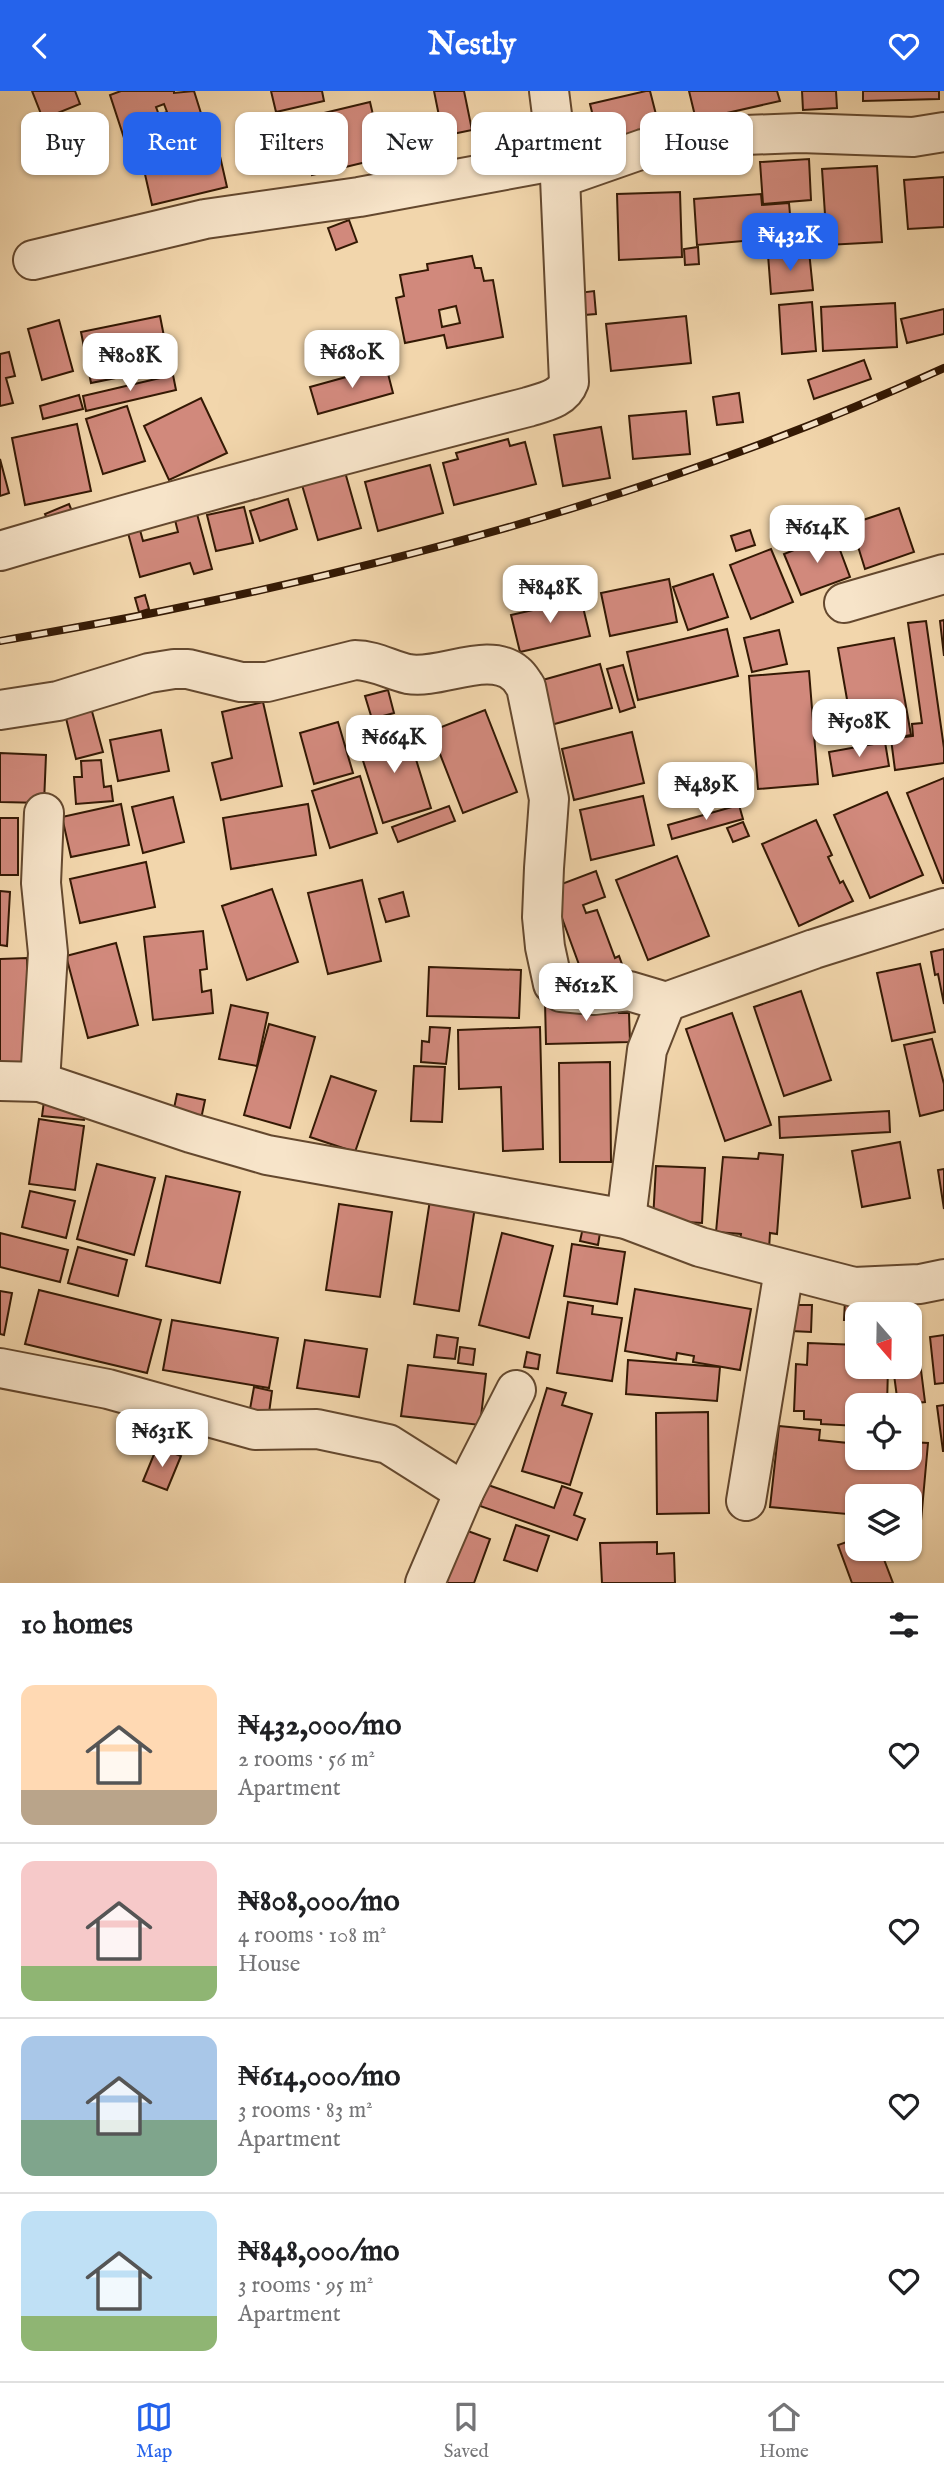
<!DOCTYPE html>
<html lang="en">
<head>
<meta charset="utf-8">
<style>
	:root { --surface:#fff; --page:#f6f6f6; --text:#202124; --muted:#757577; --line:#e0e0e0; --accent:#2563eb }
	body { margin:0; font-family:"IM FELL English",serif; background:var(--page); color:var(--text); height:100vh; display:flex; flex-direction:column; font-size:26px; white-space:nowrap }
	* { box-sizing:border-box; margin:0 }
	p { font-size:23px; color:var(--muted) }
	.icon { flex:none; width:38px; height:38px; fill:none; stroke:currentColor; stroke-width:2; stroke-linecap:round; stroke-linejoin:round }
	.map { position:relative; height:1492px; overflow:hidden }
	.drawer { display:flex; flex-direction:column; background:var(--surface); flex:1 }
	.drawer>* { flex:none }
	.guide { position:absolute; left:21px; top:21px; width:903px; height:63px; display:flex; gap:14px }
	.needle { width:46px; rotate:160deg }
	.tools { position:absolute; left:845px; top:1211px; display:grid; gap:14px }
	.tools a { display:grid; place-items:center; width:77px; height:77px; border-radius:14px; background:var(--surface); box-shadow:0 2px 5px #0004; font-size:35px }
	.price { position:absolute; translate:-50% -60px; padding:0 16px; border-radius:14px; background:#fff; color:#222; font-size:23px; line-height:46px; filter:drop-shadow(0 2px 4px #0008) }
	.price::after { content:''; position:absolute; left:50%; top:42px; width:21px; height:16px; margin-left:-10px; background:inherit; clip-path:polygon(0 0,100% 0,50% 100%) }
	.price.active { background:var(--accent); color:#fff }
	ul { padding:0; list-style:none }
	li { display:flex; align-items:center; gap:21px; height:175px; padding:0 21px }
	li+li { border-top:2px solid var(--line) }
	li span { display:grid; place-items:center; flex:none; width:196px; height:140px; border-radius:14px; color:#555 }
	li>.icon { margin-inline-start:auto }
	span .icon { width:84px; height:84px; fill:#fffc; stroke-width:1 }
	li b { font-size:30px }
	h2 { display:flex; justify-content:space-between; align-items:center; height:84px; padding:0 21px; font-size:30px }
	.tag { padding:0 24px; border-radius:14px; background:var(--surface); box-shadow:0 2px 5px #0004; font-size:24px; line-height:63px }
	.tag.active { background:var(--accent); color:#fff }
	header { display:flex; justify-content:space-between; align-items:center; height:91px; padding:0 21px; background:var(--accent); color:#fff; font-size:32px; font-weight:700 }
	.tabs { display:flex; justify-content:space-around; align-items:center; height:98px; border-top:2px solid var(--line); background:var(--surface); font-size:19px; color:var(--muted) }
	.tabs a { display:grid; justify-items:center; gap:4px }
	.tabs .active { color:var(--accent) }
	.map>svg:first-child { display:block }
	.building { fill:#d1897c; stroke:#341904; stroke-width:2; fill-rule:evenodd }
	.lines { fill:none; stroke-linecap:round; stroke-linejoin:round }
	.minor-casing { stroke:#64482e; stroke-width:42 }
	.minor { stroke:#f7e4c9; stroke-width:38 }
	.rail-casing { stroke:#341904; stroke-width:8 }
	.rail { stroke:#f7e4c9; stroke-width:5; stroke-dasharray:16; stroke-linecap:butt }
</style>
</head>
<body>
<header><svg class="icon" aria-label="back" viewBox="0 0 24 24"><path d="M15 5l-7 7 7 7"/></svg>Nestly<svg class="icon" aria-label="heart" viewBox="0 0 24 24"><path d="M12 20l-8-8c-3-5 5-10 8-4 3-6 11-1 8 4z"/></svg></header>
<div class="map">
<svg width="944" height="1492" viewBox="0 0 944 1492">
	<rect width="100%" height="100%" fill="#f2d6ac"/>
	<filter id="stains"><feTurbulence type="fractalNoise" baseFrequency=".00286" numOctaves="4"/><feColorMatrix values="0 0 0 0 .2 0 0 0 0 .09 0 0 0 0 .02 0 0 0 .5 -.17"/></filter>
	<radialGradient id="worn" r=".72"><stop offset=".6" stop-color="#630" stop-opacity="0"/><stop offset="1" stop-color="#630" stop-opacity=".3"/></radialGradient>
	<!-- building -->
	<g class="building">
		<path d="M 32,0 L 75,0 L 80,13 L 43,28 Z"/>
		<path d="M 121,0 L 174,0 L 174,2 L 194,0 L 205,35 L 158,50 L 155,43 L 126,53 L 110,4 ZM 164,13 L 167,21 L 159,24 L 156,16 Z"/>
		<path d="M 271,0 L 322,0 L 324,10 L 276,21 Z"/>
		<path d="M 434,0 L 464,0 L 472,39 L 443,45 Z"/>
		<path d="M 646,0 L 650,0 L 661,43 L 601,58 L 590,13 Z"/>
		<path d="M 689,0 L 777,0 L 780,10 L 696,29 Z"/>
		<path d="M 802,0 L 836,0 L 837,17 L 803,19 Z"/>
		<path d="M 863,0 L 939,0 L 939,8 L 863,10 Z"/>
		<path d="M 370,11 L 383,67 L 312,84 L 299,28 Z"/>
		<path d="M 214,39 L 227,96 L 152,114 L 139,57 Z"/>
		<path d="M 809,68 L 811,109 L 763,113 L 760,71 Z"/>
		<path d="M 877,75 L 882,151 L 827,154 L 822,78 Z"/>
		<path d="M 944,86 L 944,136 L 908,138 L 904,89 Z"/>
		<path d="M 680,101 L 682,166 L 619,169 L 617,103 Z"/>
		<path d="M 761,103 L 762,114 L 789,112 L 792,146 L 697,154 L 694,108 Z"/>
		<path d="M 349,129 L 357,151 L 336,159 L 328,137 Z"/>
		<path d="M 698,156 L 699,173 L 685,174 L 684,158 Z"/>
		<path d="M 809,160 L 813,199 L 771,203 L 768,164 Z"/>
		<path d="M 472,165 L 475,177 L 481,177 L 484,190 L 493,189 L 503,246 L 447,257 L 444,244 L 405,252 L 396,207 L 404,205 L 400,184 L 428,179 L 427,173 ZM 456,215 L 460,232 L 442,236 L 439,219 Z"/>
		<path d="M 594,200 L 596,223 L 572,225 L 570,203 Z"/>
		<path d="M 812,211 L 816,260 L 782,263 L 779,214 Z"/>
		<path d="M 895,212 L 897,256 L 823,260 L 821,216 Z"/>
		<path d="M 944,218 L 944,243 L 907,252 L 901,228 Z"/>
		<path d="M 160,225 L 170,276 L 91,292 L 81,241 Z"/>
		<path d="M 686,225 L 691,272 L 611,280 L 606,233 Z"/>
		<path d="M 59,229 L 73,280 L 42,289 L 28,238 Z"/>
		<path d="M 9,261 L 15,285 L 6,287 L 13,312 L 0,315 L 0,263 Z"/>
		<path d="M 864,269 L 871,288 L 814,308 L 808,289 Z"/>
		<path d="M 386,275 L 393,302 L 318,323 L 310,296 Z"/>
		<path d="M 173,284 L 176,299 L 86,320 L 83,305 Z"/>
		<path d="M 739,302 L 743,331 L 717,334 L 713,306 Z"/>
		<path d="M 79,304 L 83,318 L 43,328 L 40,315 Z"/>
		<path d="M 201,307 L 227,362 L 169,389 L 144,335 Z"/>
		<path d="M 127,315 L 145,370 L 103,383 L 86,328 Z"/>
		<path d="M 686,320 L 690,363 L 633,368 L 629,325 Z"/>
		<path d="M 77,333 L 91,400 L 25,414 L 12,347 Z"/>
		<path d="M 601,336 L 610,387 L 563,395 L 554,344 Z"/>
		<path d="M 508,348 L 510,355 L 525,351 L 536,393 L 454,414 L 443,372 L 458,368 L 456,362 Z"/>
		<path d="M 0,368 L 9,402 L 0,405 Z"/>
		<path d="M 430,374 L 443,422 L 378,440 L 365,391 Z"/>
		<path d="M 345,381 L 361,437 L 318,449 L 302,394 Z"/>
		<path d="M 288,408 L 297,438 L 260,450 L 250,420 Z"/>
		<path d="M 69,413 L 74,425 L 50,435 L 45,423 Z"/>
		<path d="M 244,416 L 253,452 L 216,460 L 207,424 Z"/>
		<path d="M 899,417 L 914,461 L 865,478 L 851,433 Z"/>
		<path d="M 197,423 L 212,478 L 194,483 L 190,472 L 140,486 L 128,442 L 140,439 L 143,450 L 178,441 L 175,429 Z"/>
		<path d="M 816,434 L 819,445 L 802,451 L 798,441 Z"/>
		<path d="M 750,439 L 755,454 L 736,460 L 731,445 Z"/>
		<path d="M 834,443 L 850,486 L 801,504 L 784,463 Z"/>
		<path d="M 771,458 L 793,511 L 751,528 L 730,474 Z"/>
		<path d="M 713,483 L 728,526 L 688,539 L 673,496 Z"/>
		<path d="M 669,488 L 677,531 L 610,545 L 601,502 Z"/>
		<path d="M 145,504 L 149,518 L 139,521 L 135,507 Z"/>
		<path d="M 581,508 L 590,545 L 520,561 L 511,524 Z"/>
		<path d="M 944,529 L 944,565 L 940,530 Z"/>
		<path d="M 926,530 L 944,657 L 944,672 L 895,679 L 891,648 L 913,645 L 912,633 L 922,632 L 908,532 Z"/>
		<path d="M 727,538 L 738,585 L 638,609 L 627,561 Z"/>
		<path d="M 779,539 L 787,573 L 752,581 L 744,547 Z"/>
		<path d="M 894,547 L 911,644 L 855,654 L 838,557 Z"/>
		<path d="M 600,573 L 612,617 L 551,634 L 539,590 Z"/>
		<path d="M 623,574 L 635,616 L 620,621 L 607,578 Z"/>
		<path d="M 809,580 L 818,693 L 758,698 L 749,585 Z"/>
		<path d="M 388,599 L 394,622 L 372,628 L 365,605 Z"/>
		<path d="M 263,611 L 282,695 L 221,709 L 212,672 L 232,667 L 222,621 Z"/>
		<path d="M 90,613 L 103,661 L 76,668 L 64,619 Z"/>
		<path d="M 485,619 L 517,701 L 463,722 L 431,640 Z"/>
		<path d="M 338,631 L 353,682 L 314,693 L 300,642 Z"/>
		<path d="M 406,636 L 431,717 L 383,732 L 357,651 Z"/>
		<path d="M 161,639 L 169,680 L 118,690 L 110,649 Z"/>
		<path d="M 632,641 L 644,692 L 574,709 L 562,658 Z"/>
		<path d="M 885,651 L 889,675 L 833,685 L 829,661 Z"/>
		<path d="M 0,662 L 46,664 L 44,712 L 0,711 Z"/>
		<path d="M 101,669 L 104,696 L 111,695 L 113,710 L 76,713 L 74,686 L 82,686 L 81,670 Z"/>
		<path d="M 360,685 L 377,742 L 330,757 L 312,700 Z"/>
		<path d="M 944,687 L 944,792 L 943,792 L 907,702 Z"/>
		<path d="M 887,701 L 923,784 L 870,807 L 834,724 Z"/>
		<path d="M 643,705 L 654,754 L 591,769 L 580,719 Z"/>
		<path d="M 173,706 L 184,751 L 143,762 L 132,716 Z"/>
		<path d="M 121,713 L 129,754 L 71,766 L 62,726 Z"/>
		<path d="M 308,713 L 316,764 L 231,778 L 223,727 Z"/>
		<path d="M 739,714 L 743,728 L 672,748 L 668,734 Z"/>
		<path d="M 449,715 L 455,730 L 398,751 L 392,736 Z"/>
		<rect x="0" y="727" width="18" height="57"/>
		<path d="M 816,729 L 832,764 L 828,766 L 840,792 L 843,790 L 853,810 L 799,835 L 762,753 Z"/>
		<path d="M 743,731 L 749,745 L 733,751 L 727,737 Z"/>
		<path d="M 677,765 L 709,845 L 648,869 L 616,789 Z"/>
		<path d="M 146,771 L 155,816 L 80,832 L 70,788 Z"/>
		<path d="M 596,780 L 605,806 L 583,814 L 586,822 L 597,819 L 615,867 L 619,865 L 623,876 L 585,890 L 551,797 Z"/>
		<path d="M 362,789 L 381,870 L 328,883 L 308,802 Z"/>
		<path d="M 272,798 L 298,871 L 247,889 L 222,815 Z"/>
		<path d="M 0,800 L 10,801 L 7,855 L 0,854 Z"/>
		<path d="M 403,801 L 409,825 L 386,831 L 379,808 Z"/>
		<path d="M 203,840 L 207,878 L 200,879 L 202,901 L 211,899 L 213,922 L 153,929 L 144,846 Z"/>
		<path d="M 116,852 L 138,934 L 88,947 L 66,865 Z"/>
		<path d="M 944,858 L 944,913 L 938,883 L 935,884 L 931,861 Z"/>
		<path d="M 27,867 L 28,972 L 0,973 L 0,868 Z"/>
		<path d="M 920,873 L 935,941 L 892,950 L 877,882 Z"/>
		<path d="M 429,876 L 521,879 L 519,927 L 427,925 Z"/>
		<path d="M 801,900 L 831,989 L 784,1005 L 754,916 Z"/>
		<path d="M 619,909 L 619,922 L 629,922 L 630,951 L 546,953 L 545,911 Z"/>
		<path d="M 231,914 L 268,922 L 257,975 L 219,968 Z"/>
		<path d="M 732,922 L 771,1034 L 725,1050 L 686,938 Z"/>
		<path d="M 269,933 L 315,946 L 290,1037 L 244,1024 Z"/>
		<path d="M 430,936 L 450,937 L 446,973 L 421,971 L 422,950 L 429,951 Z"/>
		<path d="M 540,936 L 543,1058 L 503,1060 L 501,996 L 459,998 L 458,939 Z"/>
		<path d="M 932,948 L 944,993 L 944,1019 L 920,1025 L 904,954 Z"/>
		<path d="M 610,971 L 611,1071 L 560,1071 L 559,972 Z"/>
		<path d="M 414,975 L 445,976 L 442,1031 L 411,1030 Z"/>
		<path d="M 331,985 L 376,1000 L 355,1061 L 310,1046 Z"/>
		<path d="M 177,1003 L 205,1009 L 201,1028 L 173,1022 Z"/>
		<path d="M 44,1010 L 86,1015 L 84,1029 L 42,1025 Z"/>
		<path d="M 889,1020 L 890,1041 L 780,1047 L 779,1026 Z"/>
		<path d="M 39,1028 L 84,1035 L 75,1099 L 29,1093 Z"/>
		<path d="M 900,1051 L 910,1107 L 862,1116 L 852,1060 Z"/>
		<path d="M 759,1062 L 783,1064 L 777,1143 L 770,1142 L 769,1158 L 739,1156 L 741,1143 L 716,1141 L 723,1066 L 758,1068 Z"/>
		<path d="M 97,1073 L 155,1087 L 134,1164 L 77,1148 Z"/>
		<path d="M 656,1075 L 705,1077 L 702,1132 L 653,1129 Z"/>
		<path d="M 944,1078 L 944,1118 L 938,1079 Z"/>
		<path d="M 166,1085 L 240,1101 L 220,1192 L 146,1175 Z"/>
		<path d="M 30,1100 L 75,1110 L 66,1147 L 22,1136 Z"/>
		<path d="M 430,1109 L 475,1116 L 459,1220 L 414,1213 Z"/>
		<path d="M 339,1113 L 392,1121 L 380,1206 L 326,1199 Z"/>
		<path d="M 584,1132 L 601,1136 L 598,1154 L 580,1150 Z"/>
		<path d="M 0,1142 L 68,1159 L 60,1191 L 0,1176 Z"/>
		<path d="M 502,1142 L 553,1155 L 529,1247 L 479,1234 Z"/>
		<path d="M 572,1153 L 625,1161 L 617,1213 L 564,1205 Z"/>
		<path d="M 78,1156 L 127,1169 L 118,1205 L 68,1192 Z"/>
		<path d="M 635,1198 L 751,1218 L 740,1279 L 693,1271 L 694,1265 L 677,1262 L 676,1269 L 625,1260 Z"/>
		<path d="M 39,1199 L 161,1229 L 147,1282 L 25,1253 Z"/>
		<path d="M 0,1200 L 12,1202 L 4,1244 L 0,1243 Z"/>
		<path d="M 845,1209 L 874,1210 L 874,1223 L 858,1223 L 858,1229 L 844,1229 Z"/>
		<path d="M 568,1211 L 593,1215 L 592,1223 L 622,1227 L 612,1290 L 557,1282 Z"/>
		<path d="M 793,1214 L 812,1214 L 811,1241 L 791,1240 Z"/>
		<path d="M 172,1229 L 278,1247 L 269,1297 L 163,1279 Z"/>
		<path d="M 916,1239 L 925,1311 L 898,1314 L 893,1276 L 910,1276 L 910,1240 Z"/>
		<path d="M 437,1244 L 458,1247 L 455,1268 L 434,1266 Z"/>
		<path d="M 944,1244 L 944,1292 L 935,1293 L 930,1246 Z"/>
		<path d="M 305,1249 L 367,1258 L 359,1306 L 297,1297 Z"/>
		<path d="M 808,1252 L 858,1254 L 858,1276 L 888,1277 L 887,1314 L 858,1314 L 858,1335 L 821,1333 L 821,1329 L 804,1328 L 804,1320 L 794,1320 L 796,1273 L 807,1274 Z"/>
		<path d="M 460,1256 L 475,1258 L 473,1274 L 458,1272 Z"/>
		<path d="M 527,1261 L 540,1264 L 538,1278 L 524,1276 Z"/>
		<path d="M 628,1269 L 720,1276 L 717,1310 L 626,1303 Z"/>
		<path d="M 408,1274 L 486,1283 L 480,1334 L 401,1325 Z"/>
		<path d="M 254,1296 L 272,1300 L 269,1322 L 250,1318 Z"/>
		<path d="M 547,1297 L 566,1302 L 562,1314 L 592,1323 L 570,1394 L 522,1380 Z"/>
		<path d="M 944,1314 L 944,1360 L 943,1360 L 937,1315 Z"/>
		<path d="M 708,1321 L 709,1422 L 657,1423 L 656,1322 Z"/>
		<path d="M 779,1335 L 820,1339 L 819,1349 L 858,1353 L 858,1367 L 861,1367 L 860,1372 L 892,1376 L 893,1367 L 910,1367 L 910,1351 L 928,1352 L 921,1430 L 910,1429 L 910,1405 L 858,1405 L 858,1424 L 770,1416 Z"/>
		<path d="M 157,1356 L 181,1365 L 167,1399 L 143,1390 Z"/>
		<path d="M 488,1394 L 554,1417 L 562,1395 L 582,1402 L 574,1424 L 585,1428 L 577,1449 L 480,1415 Z"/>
		<path d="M 516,1434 L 549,1445 L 537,1480 L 504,1469 Z"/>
		<path d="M 465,1439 L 490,1448 L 474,1492 L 446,1492 Z"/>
		<path d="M 858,1447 L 858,1458 L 880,1458 L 893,1492 L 852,1492 L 838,1454 Z"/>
		<path d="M 657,1451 L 657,1463 L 674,1462 L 675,1492 L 602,1492 L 600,1452 Z"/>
	</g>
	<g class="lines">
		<defs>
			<g id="minor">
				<path d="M 560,87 L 643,58 L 719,45 L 800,42 L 913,46 L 944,41"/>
				<path d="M 33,169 L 205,128 L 359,106 L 559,69"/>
				<path d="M 0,460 C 175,408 351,361 528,316 C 544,311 563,308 569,291 L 560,87 L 549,0"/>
				<path d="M 844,512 L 944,483"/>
				<path d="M 0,619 L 58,610 L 149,582 L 174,578 L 188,578 L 241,591 L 267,591 L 355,569 C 374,569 390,579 408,583 C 440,589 489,559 516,583 C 520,586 523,592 526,596 L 549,708 L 544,777 L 542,826 L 545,856 L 553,893 L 561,901 L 594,904 L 629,900 L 666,911 L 814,858 L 944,817"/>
				<path d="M 0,990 L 40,991 L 191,1042 L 267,1064 L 626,1128 L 700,1156 L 854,1196 L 920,1193 L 944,1188"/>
				<path d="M 40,991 L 48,862 L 41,792 L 44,722"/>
				<path d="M 626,1128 L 647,959 L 666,911"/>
				<path d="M 0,1277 L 108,1298 L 255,1339 L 317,1338 L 388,1353 L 464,1401"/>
				<path d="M 746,1410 L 784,1179"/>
				<path d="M 425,1492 L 464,1401 L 516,1299"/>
			</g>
		</defs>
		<!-- minor casing -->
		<use href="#minor" class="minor-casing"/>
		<!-- minor -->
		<use href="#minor" class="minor"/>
		<defs>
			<path id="rail" d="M 0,550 C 61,539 122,529 182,516 C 443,462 702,388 944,277"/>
		</defs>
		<!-- rail casing -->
		<use href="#rail" class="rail-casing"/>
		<!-- rail -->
		<use href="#rail" class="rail"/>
	</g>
	<rect width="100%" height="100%" filter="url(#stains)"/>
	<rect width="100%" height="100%" fill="url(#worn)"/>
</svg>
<div class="tools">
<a><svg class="needle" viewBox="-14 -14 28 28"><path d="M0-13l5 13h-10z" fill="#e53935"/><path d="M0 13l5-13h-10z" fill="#757577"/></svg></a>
<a><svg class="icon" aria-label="locate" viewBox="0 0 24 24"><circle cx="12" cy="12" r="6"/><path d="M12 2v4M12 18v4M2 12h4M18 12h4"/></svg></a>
<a><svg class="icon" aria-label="layers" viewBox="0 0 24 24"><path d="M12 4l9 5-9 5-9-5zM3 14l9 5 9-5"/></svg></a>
</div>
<b class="price active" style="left:790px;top:182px">₦432K</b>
<b class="price" style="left:352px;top:299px">₦680K</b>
<b class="price" style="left:130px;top:302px">₦808K</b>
<b class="price" style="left:817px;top:474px">₦614K</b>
<b class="price" style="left:550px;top:534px">₦848K</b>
<b class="price" style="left:859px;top:668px">₦508K</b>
<b class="price" style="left:394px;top:684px">₦664K</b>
<b class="price" style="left:706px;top:731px">₦489K</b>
<b class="price" style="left:586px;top:932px">₦612K</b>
<b class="price" style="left:162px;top:1378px">₦631K</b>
<div class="guide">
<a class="tag">Buy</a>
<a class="tag active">Rent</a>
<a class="tag">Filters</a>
<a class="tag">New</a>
<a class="tag">Apartment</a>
<a class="tag">House</a>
</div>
</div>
<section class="drawer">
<h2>10 homes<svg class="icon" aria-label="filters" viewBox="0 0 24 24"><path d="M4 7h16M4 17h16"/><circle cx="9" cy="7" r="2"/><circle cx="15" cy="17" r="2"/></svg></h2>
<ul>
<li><span style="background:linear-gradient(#ffd9b3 75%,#b9a48a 0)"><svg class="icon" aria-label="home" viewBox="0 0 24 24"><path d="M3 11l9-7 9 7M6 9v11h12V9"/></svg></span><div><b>₦432,000/mo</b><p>2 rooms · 56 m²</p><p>Apartment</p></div><svg class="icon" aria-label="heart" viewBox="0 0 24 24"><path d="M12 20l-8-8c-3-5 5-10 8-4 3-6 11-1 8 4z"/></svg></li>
<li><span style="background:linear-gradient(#f6c9c9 75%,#8fb573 0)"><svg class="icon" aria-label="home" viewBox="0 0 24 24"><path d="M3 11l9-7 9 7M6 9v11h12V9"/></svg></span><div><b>₦808,000/mo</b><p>4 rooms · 108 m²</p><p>House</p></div><svg class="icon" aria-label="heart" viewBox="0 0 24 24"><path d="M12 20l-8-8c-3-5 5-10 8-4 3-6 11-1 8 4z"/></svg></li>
<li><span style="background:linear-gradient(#a9c7e8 60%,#7fa58c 0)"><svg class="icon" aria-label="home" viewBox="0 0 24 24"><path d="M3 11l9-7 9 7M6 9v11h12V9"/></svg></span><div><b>₦614,000/mo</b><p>3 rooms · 83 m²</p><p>Apartment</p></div><svg class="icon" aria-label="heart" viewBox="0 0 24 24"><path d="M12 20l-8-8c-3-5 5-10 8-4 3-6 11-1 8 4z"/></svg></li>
<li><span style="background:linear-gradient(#bfe0f5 75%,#8fb573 0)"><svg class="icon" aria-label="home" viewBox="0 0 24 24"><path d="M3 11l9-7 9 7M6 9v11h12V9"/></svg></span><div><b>₦848,000/mo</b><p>3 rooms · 95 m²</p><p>Apartment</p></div><svg class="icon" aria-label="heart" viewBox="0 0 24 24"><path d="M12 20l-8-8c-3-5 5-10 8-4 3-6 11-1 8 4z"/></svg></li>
</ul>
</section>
<nav class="tabs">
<a class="active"><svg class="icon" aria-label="map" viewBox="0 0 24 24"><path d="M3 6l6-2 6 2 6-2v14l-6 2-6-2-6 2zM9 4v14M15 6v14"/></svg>Map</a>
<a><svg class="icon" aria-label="saved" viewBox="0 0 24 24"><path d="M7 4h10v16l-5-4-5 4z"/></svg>Saved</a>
<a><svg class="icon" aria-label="home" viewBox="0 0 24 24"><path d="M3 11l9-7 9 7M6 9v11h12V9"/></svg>Home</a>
</nav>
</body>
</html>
